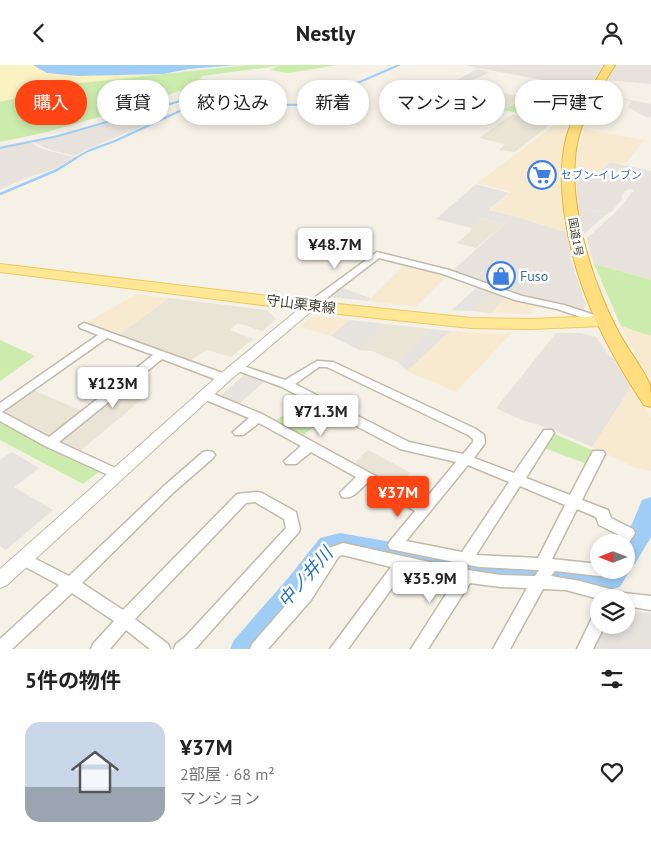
<!DOCTYPE html>
<html lang="ja">
<head>
<meta charset="utf-8">
<style>
	:root { --surface:#fff; --page:#f6f6f6; --text:#222; --muted:#767676; --line:#e0e0e0; --accent:#ff4514 }
	body { margin:0; font-family:"PT Sans","Noto Sans JP",sans-serif; background:var(--page); color:var(--text); height:100vh; display:flex; flex-direction:column; font-size:19px; white-space:nowrap }
	* { box-sizing:border-box; margin:0 }
	p { font-size:16px; color:var(--muted) }
	.icon { flex:none; width:28px; height:28px; fill:none; stroke:currentColor; stroke-width:2; stroke-linecap:round; stroke-linejoin:round }
	.map { position:relative; height:584px; overflow:hidden }
	.drawer { display:flex; flex-direction:column; background:var(--surface); flex:1 }
	.drawer>* { flex:none }
	.banner { position:absolute; left:15px; top:15px; width:621px; height:45px; display:flex; gap:10px }
	.needle { width:32px; rotate:270deg }
	.tools { position:absolute; left:590px; top:469px; display:grid; gap:10px }
	.tools a { display:grid; place-items:center; width:45px; height:45px; border-radius:50%; background:var(--surface); box-shadow:0 2px 8px #0003; font-size:25px }
	.price { position:absolute; translate:-50% -42px; padding:0 11px; border-radius:5px; background:#fff; color:#222; font-size:16px; line-height:32px; filter:drop-shadow(0 1px 2px #0008) }
	.price::after { content:''; position:absolute; left:50%; top:30px; width:15px; height:11px; margin-left:-8px; background:inherit; clip-path:polygon(0 0,100% 0,50% 100%) }
	.price.on { background:var(--accent); color:#fff }
	ul { padding:0; list-style:none }
	li { display:flex; align-items:center; gap:15px; height:125px; padding:0 25px }
	li+li { border-top:1px solid var(--line) }
	li span { display:grid; place-items:center; flex:none; width:140px; height:100px; border-radius:15px; color:#555 }
	li>.icon { margin-inline-start:auto }
	span .icon { width:60px; height:60px; fill:#fffc; stroke-width:1 }
	li b { font-size:21px }
	h2 { display:flex; justify-content:space-between; align-items:center; height:60px; padding:0 25px; font-size:21px }
	.chip { padding:0 18px; border-radius:22px; background:var(--surface); box-shadow:0 2px 8px #0003; font-size:18px; line-height:45px }
	.chip.on { background:var(--accent); color:#fff }
	header { display:flex; justify-content:space-between; align-items:center; height:65px; padding:0 25px; background:var(--surface); font-size:22px; font-weight:700 }
	.map>svg:first-child { display:block }
	.residential { fill:#e9e4d5 }
	.commercial { fill:#f8ead1 }
	.industrial { fill:#e7e3dc }
	.green { fill:#ccecad }
	.sand { fill:#fbf2c1 }
	.parking { fill:#e6e3df }
	.water { fill:#9fcdf5 }
	.lines { fill:none; stroke-linecap:round; stroke-linejoin:round }
	.stream-far1 { stroke:#9fcdf5; stroke-width:2 }
	.stream { stroke:#9fcdf5; stroke-width:2.5 }
	.river { fill:#9fcdf5; fill-rule:evenodd }
	.minor-casing { stroke:#c1baa9; stroke-width:3 }
	.tertiary-casing { stroke:#c1baa9; stroke-width:2 }
	.primary-casing { stroke:#ecc95e; stroke-width:2 }
	.trunk-casing { stroke:#e8ae2e; stroke-width:2 }
	.minor { fill:#fff; fill-rule:evenodd }
	.tertiary { fill:#fff; fill-rule:evenodd }
	.primary { fill:#ffe796; fill-rule:evenodd }
	.trunk { fill:#ffde7f; fill-rule:evenodd }
	.labels { text-anchor:middle; dominant-baseline:central; stroke-width:5; stroke-linejoin:round; paint-order:stroke }
	.far-shop-label { font-size:11px; fill:#366cbe; stroke:#fff; text-anchor:start }
	.far-street-label { font-size:11px; fill:#484235; stroke:#fff }
	.shop-label { font-size:14px; fill:#366cbe; stroke:#fff; text-anchor:start }
	.street-label { font-size:14px; fill:#484235; stroke:#fff }
	.near-water-label { font-size:18px; font-style:italic; fill:#2675bd; stroke:#fff }
</style>
</head>
<body>
<header><svg class="icon" aria-label="back" viewBox="0 0 24 24"><path d="M15 5l-7 7 7 7"/></svg>Nestly<svg class="icon" aria-label="person" viewBox="0 0 24 24"><circle cx="12" cy="8" r="4"/><path d="M4 21q1-7 8-7t8 7"/></svg></header>
<div class="map">
<svg width="651" height="584" viewBox="0 0 651 584">
	<rect width="100%" height="100%" fill="#f5f1e7"/>
	<!-- residential -->
	<g class="residential">
		<path d="M 480,23 L 522,32 L 502,46 L 462,37 Z"/>
		<path d="M 511,50 L 514,50 L 552,58 L 515,87 L 499,85 L 505,79 L 479,73 Z"/>
		<path d="M 481,153 L 504,159 L 476,183 L 457,178 L 470,167 L 471,162 Z"/>
		<path d="M 492,226 L 507,231 L 491,248 L 470,246 Z"/>
		<path d="M 169,233 L 267,245 L 276,254 L 262,266 L 238,258 L 230,265 L 253,274 L 231,292 L 207,285 L 189,296 L 118,270 Z"/>
		<path d="M 386,259 L 430,264 L 398,297 L 372,286 L 359,285 Z"/>
		<path d="M 33,325 L 82,346 L 52,370 L 47,371 L 5,349 L 4,346 Z"/>
		<path d="M 119,326 L 141,335 L 80,386 L 60,378 L 60,374 Z"/>
		<path d="M 368,385 L 411,408 L 396,423 L 353,399 Z"/>
	</g>
	<!-- commercial -->
	<g class="commercial">
		<path d="M 556,59 L 571,63 L 562,85 L 564,90 L 562,130 L 568,168 L 489,145 L 511,127 L 477,118 Z"/>
		<path d="M 584,64 L 589,65 L 645,75 L 625,99 L 610,97 L 596,112 L 576,108 L 578,86 Z"/>
		<path d="M 406,198 L 448,210 L 416,242 L 368,236 Z"/>
		<path d="M 136,229 L 169,233 L 118,270 L 86,258 Z"/>
		<path d="M 507,231 L 538,241 L 531,248 L 491,248 Z"/>
		<path d="M 319,251 L 350,255 L 331,271 L 300,262 L 311,252 Z"/>
		<path d="M 621,261 L 651,271 L 651,316 L 633,285 Z"/>
		<path d="M 450,266 L 511,269 L 456,327 L 407,306 Z"/>
		<path d="M 631,322 L 651,353 L 651,406 L 636,403 L 592,382 Z"/>
	</g>
	<!-- industrial -->
	<g class="industrial">
		<path d="M 470,0 L 603,0 L 589,24 L 468,1 Z"/>
		<path d="M 616,0 L 651,0 L 651,19 L 608,15 Z"/>
		<path d="M 600,29 L 651,39 L 651,51 L 648,53 L 628,42 L 631,36 L 599,32 Z"/>
		<path d="M 129,52 L 153,57 L 85,85 L 74,91 L 51,85 L 33,77 L 72,68 Z"/>
		<path d="M 28,76 L 42,84 L 74,92 L 55,104 L 23,114 L 0,125 L 0,81 Z"/>
		<path d="M 610,97 L 651,106 L 651,215 L 594,199 L 590,186 L 587,173 L 616,147 L 634,125 L 629,124 L 625,126 L 621,132 L 623,133 L 612,146 L 608,148 L 578,143 L 576,108 L 596,112 Z"/>
		<path d="M 513,151 L 568,168 L 571,196 L 586,240 L 583,245 L 535,235 L 451,207 Z"/>
		<path d="M 556,268 L 581,268 L 596,272 L 611,293 L 613,293 L 631,322 L 592,382 L 554,365 L 522,355 L 496,343 Z"/>
	</g>
	<!-- green -->
	<g class="green">
		<path d="M 248,0 L 338,0 L 288,8 L 270,5 L 278,1 L 202,11 L 199,14 L 219,16 L 220,19 L 193,21 L 138,41 L 43,68 L 0,77 L 0,37 L 76,18 Z"/>
		<path d="M 547,18 L 589,27 L 559,49 L 553,56 L 504,45 Z"/>
		<path d="M 594,199 L 651,215 L 651,271 L 621,261 Z"/>
		<path d="M 0,275 L 35,291 L 0,316 Z"/>
		<path d="M 307,334 L 333,347 L 302,371 L 275,356 Z"/>
		<path d="M 0,357 L 100,406 L 83,419 L 0,375 Z"/>
		<path d="M 555,369 L 594,386 L 587,399 L 544,383 Z"/>
	</g>
	<!-- sand -->
	<path class="sand" d="M 0,0 L 33,0 L 47,8 L 78,11 L 163,9 L 62,20 L 0,37 Z"/>
	<!-- parking -->
	<g class="parking">
		<path d="M 477,4 L 490,7 L 439,31 L 431,29 Z"/>
		<path d="M 476,119 L 509,128 L 488,145 L 513,151 L 504,159 L 481,153 L 471,163 L 436,154 Z"/>
		<path d="M 578,143 L 608,148 L 584,169 Z"/>
		<path d="M 478,221 L 492,226 L 470,246 L 452,245 Z"/>
		<path d="M 343,223 L 370,233 L 368,236 L 332,232 Z"/>
		<path d="M 350,255 L 386,259 L 359,285 L 331,271 Z"/>
		<path d="M 430,264 L 450,266 L 407,306 L 398,297 Z"/>
		<path d="M 245,309 L 265,316 L 239,339 L 221,333 L 220,331 Z"/>
		<path d="M 12,387 L 39,403 L 14,422 L 53,445 L 6,485 L 0,481 L 0,395 Z"/>
		<path d="M 626,545 L 651,548 L 651,584 L 593,584 L 604,560 L 626,560 Z"/>
	</g>
	<!-- water -->
	<path class="water" d="M 33,0 L 238,0 L 189,4 L 163,9 L 78,11 L 47,8 Z"/>
	<g class="lines">
		<!-- stream-far1 -->
		<g class="stream-far1">
			<path d="M 0,83 L 58,71 L 180,36 L 197,37"/>
			<path d="M 74,94 L 88,86 L 115,76 L 195,39 L 306,40 L 399,0"/>
		</g>
		<!-- stream -->
		<path class="stream" d="M 0,129 L 57,105 L 76,93"/>
		<!-- river -->
		<path class="river" d="M 651,432 L 651,472 L 635,499 L 628,502 L 630,505 L 620,522 L 610,525 L 595,526 L 567,520 L 525,520 L 488,516 L 340,488 L 337,489 L 309,528 L 263,584 L 230,584 L 234,575 L 289,512 L 320,473 L 340,468 L 488,494 L 525,498 L 567,498 L 599,505 L 626,505 L 626,478 L 621,478 L 632,459 L 642,435 Z"/>
		<defs>
			<g id="minor">
				<path d="M 377,187 L 449,205 L 522,231 L 564,240 L 607,254 L 608,256 L 607,258 L 599,258 L 557,244 L 515,235 L 443,209 L 379,193 L 314,243 L 306,243 L 305,241 L 306,239 Z"/>
				<path d="M 84,258 L 228,310 L 230,313 L 228,316 L 220,316 L 162,294 L 59,377 L 122,406 L 124,409 L 122,412 L 117,414 L 45,381 L 0,356 L 0,338 L 98,270 L 80,263 L 79,261 ZM 107,273 L 153,290 L 49,372 L 2,347 Z"/>
				<path d="M 317,296 L 333,297 L 476,364 L 484,370 L 485,378 L 474,393 L 514,408 L 544,365 L 552,365 L 554,368 L 526,413 L 570,430 L 593,386 L 603,386 L 605,389 L 582,435 L 608,445 L 611,453 L 633,464 L 635,468 L 626,482 L 626,478 L 615,478 L 619,470 L 599,460 L 596,452 L 577,444 L 552,494 L 599,499 L 599,505 L 607,505 L 604,509 L 599,511 L 555,506 L 551,511 L 580,516 L 624,528 L 651,531 L 651,545 L 626,541 L 626,532 L 599,534 L 566,525 L 543,524 L 510,584 L 493,584 L 527,523 L 501,522 L 470,518 L 428,584 L 411,584 L 455,515 L 405,505 L 348,584 L 330,584 L 391,502 L 343,490 L 339,491 L 311,535 L 268,584 L 250,584 L 252,579 L 299,525 L 329,483 L 343,478 L 461,504 L 501,510 L 535,511 L 539,505 L 479,502 L 390,484 L 388,480 L 390,476 L 415,446 L 367,418 C 359,425 353,435 342,432 L 340,428 L 356,412 L 311,387 L 296,399 L 286,399 L 284,396 L 301,381 L 259,358 L 243,370 L 235,370 L 233,367 L 249,353 L 201,333 L 199,330 L 205,326 L 209,327 L 262,349 L 423,437 L 456,397 L 400,384 L 282,322 L 233,304 L 231,302 L 237,299 L 285,315 ZM 319,302 L 327,302 L 468,370 L 473,374 L 473,377 L 463,389 L 409,377 L 295,319 ZM 468,400 L 509,417 L 462,487 L 406,476 ZM 520,421 L 565,440 L 538,493 L 476,490 Z"/>
				<path d="M 208,386 L 213,387 L 215,390 L 213,393 L 174,427 L 82,518 L 123,545 L 237,429 L 257,427 L 262,428 L 296,447 L 300,464 L 298,468 L 197,582 L 194,584 L 174,584 L 176,579 L 185,572 L 286,463 L 284,454 L 255,437 L 246,438 L 135,554 L 168,579 L 170,584 L 150,584 L 126,565 L 110,584 L 91,584 L 93,579 L 114,556 L 72,528 L 12,584 L 0,584 L 0,574 L 59,520 L 18,498 L 15,494 L 18,490 L 23,488 L 28,490 L 69,511 L 164,421 L 203,387 Z"/>
				<path d="M 599,549 L 599,560 L 605,560 L 593,584 L 577,584 L 593,551 Z"/>
			</g>
			<path id="tertiary" d="M 310,237 L 314,238 L 316,241 L 314,244 L 229,316 L 7,520 L 0,523 L 0,504 L 219,310 L 306,238 Z"/>
			<path id="primary" d="M 0,199 L 310,236 L 471,253 L 531,254 L 603,251 L 609,253 L 611,256 L 609,259 L 603,261 L 531,264 L 471,263 L 310,246 L 0,207 Z"/>
			<path id="trunk" d="M 605,0 L 615,0 C 602,22 587,43 580,67 C 562,125 591,216 619,268 C 628,285 643,303 650,320 C 651,326 651,336 651,342 L 644,340 C 603,278 574,220 564,145 C 561,120 560,95 567,70 C 575,45 592,23 605,0 Z"/>
		</defs>
		<!-- minor casing -->
		<use href="#minor" class="minor-casing"/>
		<!-- tertiary casing -->
		<use href="#tertiary" class="tertiary-casing"/>
		<!-- primary casing -->
		<use href="#primary" class="primary-casing"/>
		<!-- trunk casing -->
		<use href="#trunk" class="trunk-casing"/>
		<!-- minor -->
		<use href="#minor" class="minor"/>
		<!-- tertiary -->
		<use href="#tertiary" class="tertiary"/>
		<!-- primary -->
		<use href="#primary" class="primary"/>
		<!-- trunk -->
		<use href="#trunk" class="trunk"/>
	</g>
	<!-- icons -->
	<defs>
		<symbol id="supermarket-ring" viewBox="-11 -11 22 22"><circle r="9.5" fill="#fff" stroke="#3f7fe0" stroke-width="1.5"/><path d="M-6-5.5h2.5l.6 2H6L4.5 2H-2.5L-4.4-4H-6ZM-1.5 3.2a1.3 1.3 0 1 0 .1 0ZM3 3.2a1.3 1.3 0 1 0 .1 0Z" fill="#3f7fe0"/></symbol>
		<symbol id="shop-ring" viewBox="-11 -11 22 22"><circle r="9.5" fill="#fff" stroke="#3f7fe0" stroke-width="1.5"/><path d="M-5-2.5h2.3a2.7 3.5 0 0 1 5.4 0H5L5.5 6h-11ZM-1.5-2.5h3a1.5 2.3 0 0 0-3 0Z" fill="#3f7fe0"/></symbol>
	</defs>
	<g fill-rule="evenodd">
		<use href="#supermarket-ring" x="526" y="94" width="32" height="32"/>
		<use href="#shop-ring" x="485" y="195" width="32" height="32"/>
	</g>
	<g class="labels">
		<!-- far-shop labels -->
		<g class="far-shop-label">
			<text x="561" y="110">セブン-イレブン</text>
		</g>
		<!-- far-street labels -->
		<g class="far-street-label">
			<text transform="translate(576 172) rotate(80)">国道1号</text>
		</g>
		<!-- shop labels -->
		<g class="shop-label">
			<text x="520" y="211">Fuso</text>
		</g>
		<!-- street labels -->
		<g class="street-label">
			<text transform="translate(301 239) rotate(7)">守山栗東線</text>
		</g>
		<!-- near-water labels -->
		<g class="near-water-label">
			<text transform="translate(305 512) rotate(-49)">中ノ井川</text>
		</g>
	</g>
</svg>
<div class="tools">
<a><svg class="needle" viewBox="-14 -14 28 28"><path d="M0-13l5 13h-10z" fill="#e53935"/><path d="M0 13l5-13h-10z" fill="#767676"/></svg></a>
<a><svg class="icon" aria-label="layers" viewBox="0 0 24 24"><path d="M12 4l9 5-9 5-9-5zM3 14l9 5 9-5"/></svg></a>
</div>
<b class="price" style="left:335px;top:205px">¥48.7M</b>
<b class="price" style="left:113px;top:344px">¥123M</b>
<b class="price" style="left:321px;top:372px">¥71.3M</b>
<b class="price on" style="left:398px;top:453px">¥37M</b>
<b class="price" style="left:430px;top:539px">¥35.9M</b>
<div class="banner">
<a class="chip on">購入</a>
<a class="chip">賃貸</a>
<a class="chip">絞り込み</a>
<a class="chip">新着</a>
<a class="chip">マンション</a>
<a class="chip">一戸建て</a>
</div>
</div>
<section class="drawer">
<h2>5件の物件<svg class="icon" aria-label="filters" viewBox="0 0 24 24"><path d="M4 7h16M4 17h16"/><circle cx="9" cy="7" r="2"/><circle cx="15" cy="17" r="2"/></svg></h2>
<ul>
<li><span style="background:linear-gradient(#c9d6e8 65%,#9aa5b1 0)"><svg class="icon" aria-label="home" viewBox="0 0 24 24"><path d="M3 11l9-7 9 7M6 9v11h12V9"/></svg></span><div><b>¥37M</b><p>2部屋 · 68 m²</p><p>マンション</p></div><svg class="icon" aria-label="heart" viewBox="0 0 24 24"><path d="M12 20l-8-8c-3-5 5-10 8-4 3-6 11-1 8 4z"/></svg></li>
</ul>
</section>
</body>
</html>
